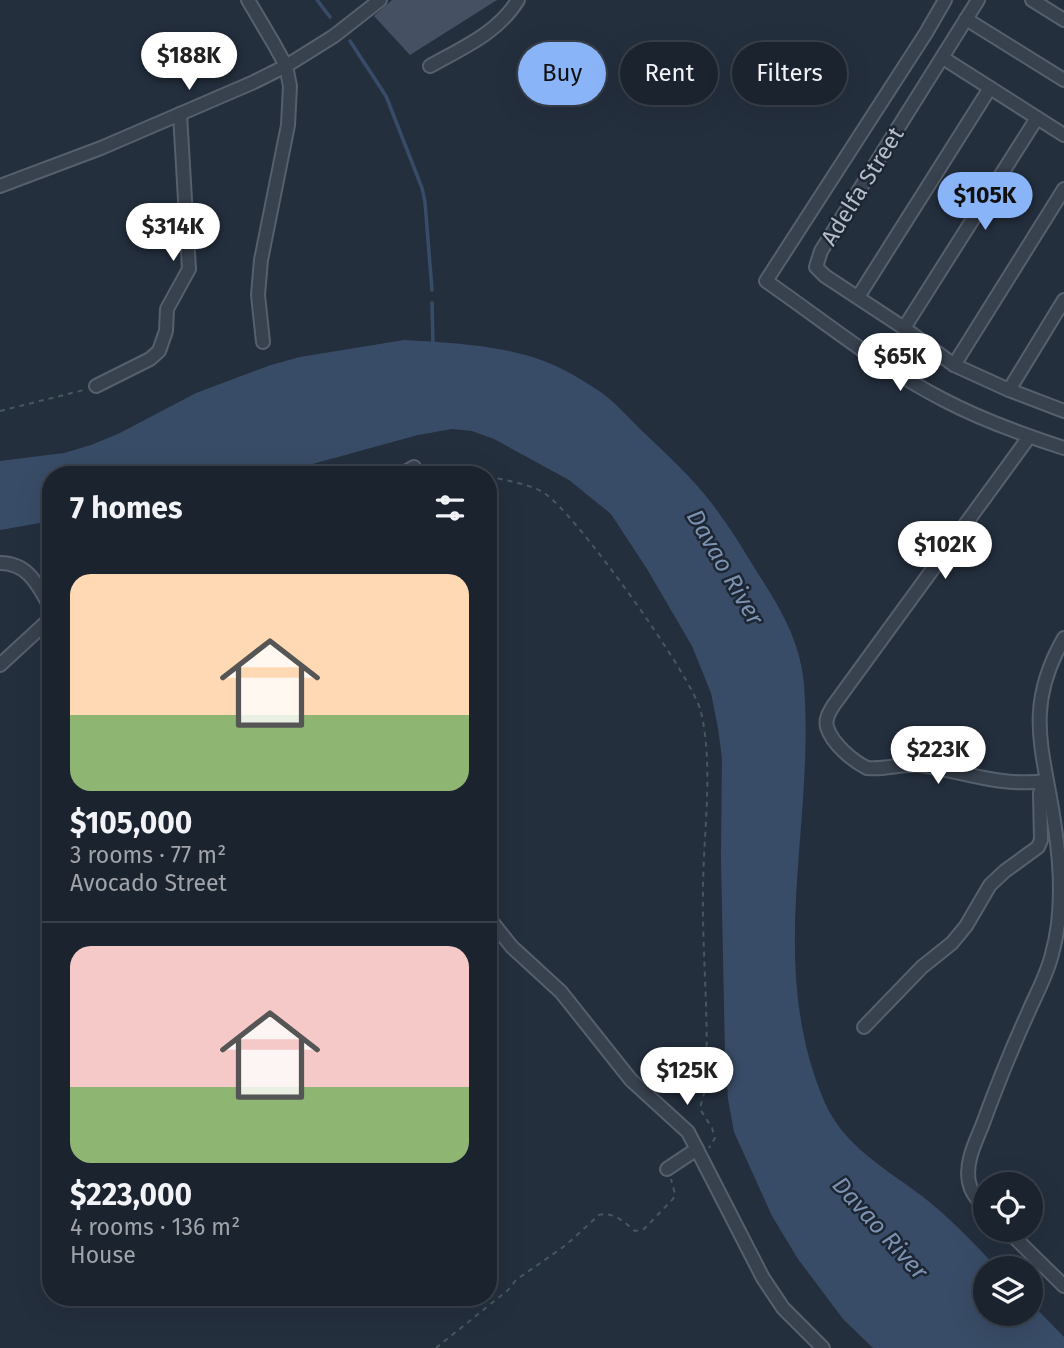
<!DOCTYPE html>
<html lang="en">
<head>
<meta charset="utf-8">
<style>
	:root { --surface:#1b232e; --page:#282f3a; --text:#f1f3f6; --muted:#a0a4aa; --line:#39404a; --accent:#8ab4f8 }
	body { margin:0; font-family:"Fira Sans",sans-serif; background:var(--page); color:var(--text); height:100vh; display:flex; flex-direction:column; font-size:26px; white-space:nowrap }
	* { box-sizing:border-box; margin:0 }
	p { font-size:23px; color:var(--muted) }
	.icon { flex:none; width:38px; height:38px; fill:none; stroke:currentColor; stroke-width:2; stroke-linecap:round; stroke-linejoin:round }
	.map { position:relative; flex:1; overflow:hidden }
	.drawer { position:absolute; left:42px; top:466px; width:455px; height:840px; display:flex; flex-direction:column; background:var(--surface); border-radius:28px; box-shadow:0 7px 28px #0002,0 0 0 2px var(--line) }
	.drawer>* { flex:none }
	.top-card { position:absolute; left:518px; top:42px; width:441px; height:63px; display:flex; gap:14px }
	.controls { position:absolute; left:973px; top:1172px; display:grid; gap:14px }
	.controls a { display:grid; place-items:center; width:70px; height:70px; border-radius:50%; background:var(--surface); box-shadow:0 7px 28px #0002,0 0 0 2px var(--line); font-size:35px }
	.price { position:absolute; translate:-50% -60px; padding:0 16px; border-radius:24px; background:#fff; color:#222; font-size:23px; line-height:46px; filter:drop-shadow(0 2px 4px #0008) }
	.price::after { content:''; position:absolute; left:50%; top:42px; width:21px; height:16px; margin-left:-10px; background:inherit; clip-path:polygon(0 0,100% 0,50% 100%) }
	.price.active { background:var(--accent); color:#111 }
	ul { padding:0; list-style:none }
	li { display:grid; align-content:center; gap:14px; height:371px; padding:0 28px }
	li+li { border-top:2px solid var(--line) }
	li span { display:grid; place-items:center; height:217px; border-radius:21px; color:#555 }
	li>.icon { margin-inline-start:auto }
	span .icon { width:126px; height:126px; fill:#fffc; stroke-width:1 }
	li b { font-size:30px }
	h2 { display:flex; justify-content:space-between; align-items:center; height:84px; padding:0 28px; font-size:30px }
	.pill { padding:0 24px; border-radius:32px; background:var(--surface); box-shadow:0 7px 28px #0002,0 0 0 2px var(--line); font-size:24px; line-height:63px }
	.pill.active { background:var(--accent); color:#111 }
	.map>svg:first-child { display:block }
	.water { fill:#394c67 }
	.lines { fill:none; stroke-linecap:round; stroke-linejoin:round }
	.stream { stroke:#394c67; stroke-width:3.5 }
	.building { fill:#455162 }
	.minor-casing { stroke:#565f6c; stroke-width:16 }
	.path { stroke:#44595c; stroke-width:2; stroke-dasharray:5 5; stroke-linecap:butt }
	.minor { stroke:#38414e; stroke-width:12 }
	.labels { text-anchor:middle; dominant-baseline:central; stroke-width:5; stroke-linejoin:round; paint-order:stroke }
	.street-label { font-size:23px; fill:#b4bcc9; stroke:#1d2633 }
	.water-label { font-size:24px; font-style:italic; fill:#7c92b1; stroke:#1d2633 }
</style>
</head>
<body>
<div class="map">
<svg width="1064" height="1348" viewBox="0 0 1064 1348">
	<rect width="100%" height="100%" fill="#242f3e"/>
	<!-- water -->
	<path class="water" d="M 404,340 C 453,343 510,345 556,366 C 570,373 586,382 599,391 C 614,401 627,416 640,429 C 665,453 692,477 713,505 C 729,526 743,549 757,572 C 780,607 801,643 804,685 C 815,828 765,964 825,1103 C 844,1146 886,1169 922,1196 C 949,1217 975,1244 998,1269 L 985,1269 L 985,1314 L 1031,1314 L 1031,1303 L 1064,1337 L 1064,1348 L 873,1348 L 843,1319 L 798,1259 L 772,1216 L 734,1132 L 728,1099 L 725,1055 L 721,857 L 722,758 L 718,728 L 711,693 L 692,646 L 647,569 L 611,514 L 569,480 L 494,439 L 472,431 L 452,429 L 418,435 L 276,474 L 51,474 L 51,521 L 0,530 L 0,461 L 64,453 L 91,445 L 120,433 L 196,393 L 271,365 L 300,357 Z"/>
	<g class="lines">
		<!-- stream -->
		<g class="stream">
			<path d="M 317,0 L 330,17"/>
			<path d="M 350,41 L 386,96 L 422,188 L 425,202 L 432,290"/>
			<path d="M 432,303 L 433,346"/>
		</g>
	</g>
	<!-- building -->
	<path class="building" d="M 392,0 L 497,0 L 410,55 L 374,16 Z"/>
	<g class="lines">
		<defs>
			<g id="minor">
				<path d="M 248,0 L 274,44 L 286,66 L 290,86 L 288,125 L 261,260 L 258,295 L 263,342"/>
				<path d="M 945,0 L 926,33 L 766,281 C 824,321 881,368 944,400 C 982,420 1024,435 1064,448"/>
				<path d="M 978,0 L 821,251 L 816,267 L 825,276 L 904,328 L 954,365 L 1009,390 L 1064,411"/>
				<path d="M 1032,0 L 1064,20"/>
				<path d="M 966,19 L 1064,80"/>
				<path d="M 943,58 L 1064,135"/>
				<path d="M 430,66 C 462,48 498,33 518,0"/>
				<path d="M 0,186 L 101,148 L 254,82 L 286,66 L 334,36 L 380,0"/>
				<path d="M 858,297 L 990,88"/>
				<path d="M 904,328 L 1037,118"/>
				<path d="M 954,365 L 1064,189"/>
				<path d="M 96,386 L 150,359 L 159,351 L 166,331 L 167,309 L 189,269 L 180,114"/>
				<path d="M 1009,390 L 1064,300"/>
				<path d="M 1029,437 L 833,706 C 829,713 825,719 827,727 C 832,744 853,761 867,768 C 885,770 903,763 921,765 C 964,772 1002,787 1046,781"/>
				<path d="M 402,474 L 414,467"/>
				<path d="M 0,563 C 29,563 38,586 51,608"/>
				<path d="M 0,665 L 51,618"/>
				<path d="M 488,917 L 512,947 L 561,992 L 631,1080 L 688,1132 L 763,1278 L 783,1308 L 823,1348"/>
				<path d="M 864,1027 L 922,967 L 952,943 L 966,926 L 990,885 L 1005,871 L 1038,847 L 1041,840 L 1040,793 L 1046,781"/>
				<path d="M 667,1169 L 697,1149"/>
				<path d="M 985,1208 C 978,1200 971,1193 969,1182 C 965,1163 975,1143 982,1126 C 996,1088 1011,1050 1028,1013 C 1036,994 1047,975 1052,954 C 1063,915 1061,868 1055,828 C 1045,753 1022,711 1064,638"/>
				<path d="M 1007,1230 L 1064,1286"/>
			</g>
		</defs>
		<!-- minor casing -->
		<use href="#minor" class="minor-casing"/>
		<!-- path -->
		<g class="path">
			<path d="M 0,411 L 84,390"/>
			<path d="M 425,467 L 450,467 L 480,474"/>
			<path d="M 488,476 C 506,481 528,483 544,493 C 574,511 693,677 701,712 C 714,768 703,834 703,892 C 702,957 710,1024 705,1089 C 704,1096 701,1102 700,1109 L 712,1128 L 715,1138 L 709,1148"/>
			<path d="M 436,1348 L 508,1290 L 516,1280 L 566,1245 L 599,1215 C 613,1211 624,1222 635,1231 L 644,1229 L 673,1199 L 675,1194 L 671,1179"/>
		</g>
		<!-- minor -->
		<use href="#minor" class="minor"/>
	</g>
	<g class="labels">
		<!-- street labels -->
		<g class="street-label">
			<text transform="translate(862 186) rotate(-58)">Adelfa Street</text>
		</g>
		<!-- water labels -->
		<g class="water-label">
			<text transform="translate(725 567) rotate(60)">Davao River</text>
			<text transform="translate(880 1228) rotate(48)">Davao River</text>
		</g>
	</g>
</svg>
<div class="controls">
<a><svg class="icon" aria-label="locate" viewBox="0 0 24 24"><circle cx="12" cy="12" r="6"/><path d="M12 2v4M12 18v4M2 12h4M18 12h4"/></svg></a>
<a><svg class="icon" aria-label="layers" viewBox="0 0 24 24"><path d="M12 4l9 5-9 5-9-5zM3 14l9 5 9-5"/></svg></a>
</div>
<b class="price" style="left:189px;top:92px">$188K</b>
<b class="price active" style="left:985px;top:232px">$105K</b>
<b class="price" style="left:173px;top:263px">$314K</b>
<b class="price" style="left:900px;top:393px">$65K</b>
<b class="price" style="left:945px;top:581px">$102K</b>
<b class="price" style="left:938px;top:786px">$223K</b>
<b class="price" style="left:687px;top:1107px">$125K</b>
<div class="top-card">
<a class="pill active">Buy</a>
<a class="pill">Rent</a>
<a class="pill">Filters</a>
</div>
<section class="drawer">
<h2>7 homes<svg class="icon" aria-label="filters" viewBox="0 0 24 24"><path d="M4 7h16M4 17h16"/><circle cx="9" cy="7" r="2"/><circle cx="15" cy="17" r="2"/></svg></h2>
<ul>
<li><span style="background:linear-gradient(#ffd9b3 65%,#8fb573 0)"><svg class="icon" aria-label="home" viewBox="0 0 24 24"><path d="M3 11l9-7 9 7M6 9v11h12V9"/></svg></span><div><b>$105,000</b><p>3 rooms · 77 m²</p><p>Avocado Street</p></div></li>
<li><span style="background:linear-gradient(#f6c9c9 65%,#8fb573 0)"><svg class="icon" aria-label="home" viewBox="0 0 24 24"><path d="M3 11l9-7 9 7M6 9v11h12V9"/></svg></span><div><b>$223,000</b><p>4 rooms · 136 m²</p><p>House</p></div></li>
</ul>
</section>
</div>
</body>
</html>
